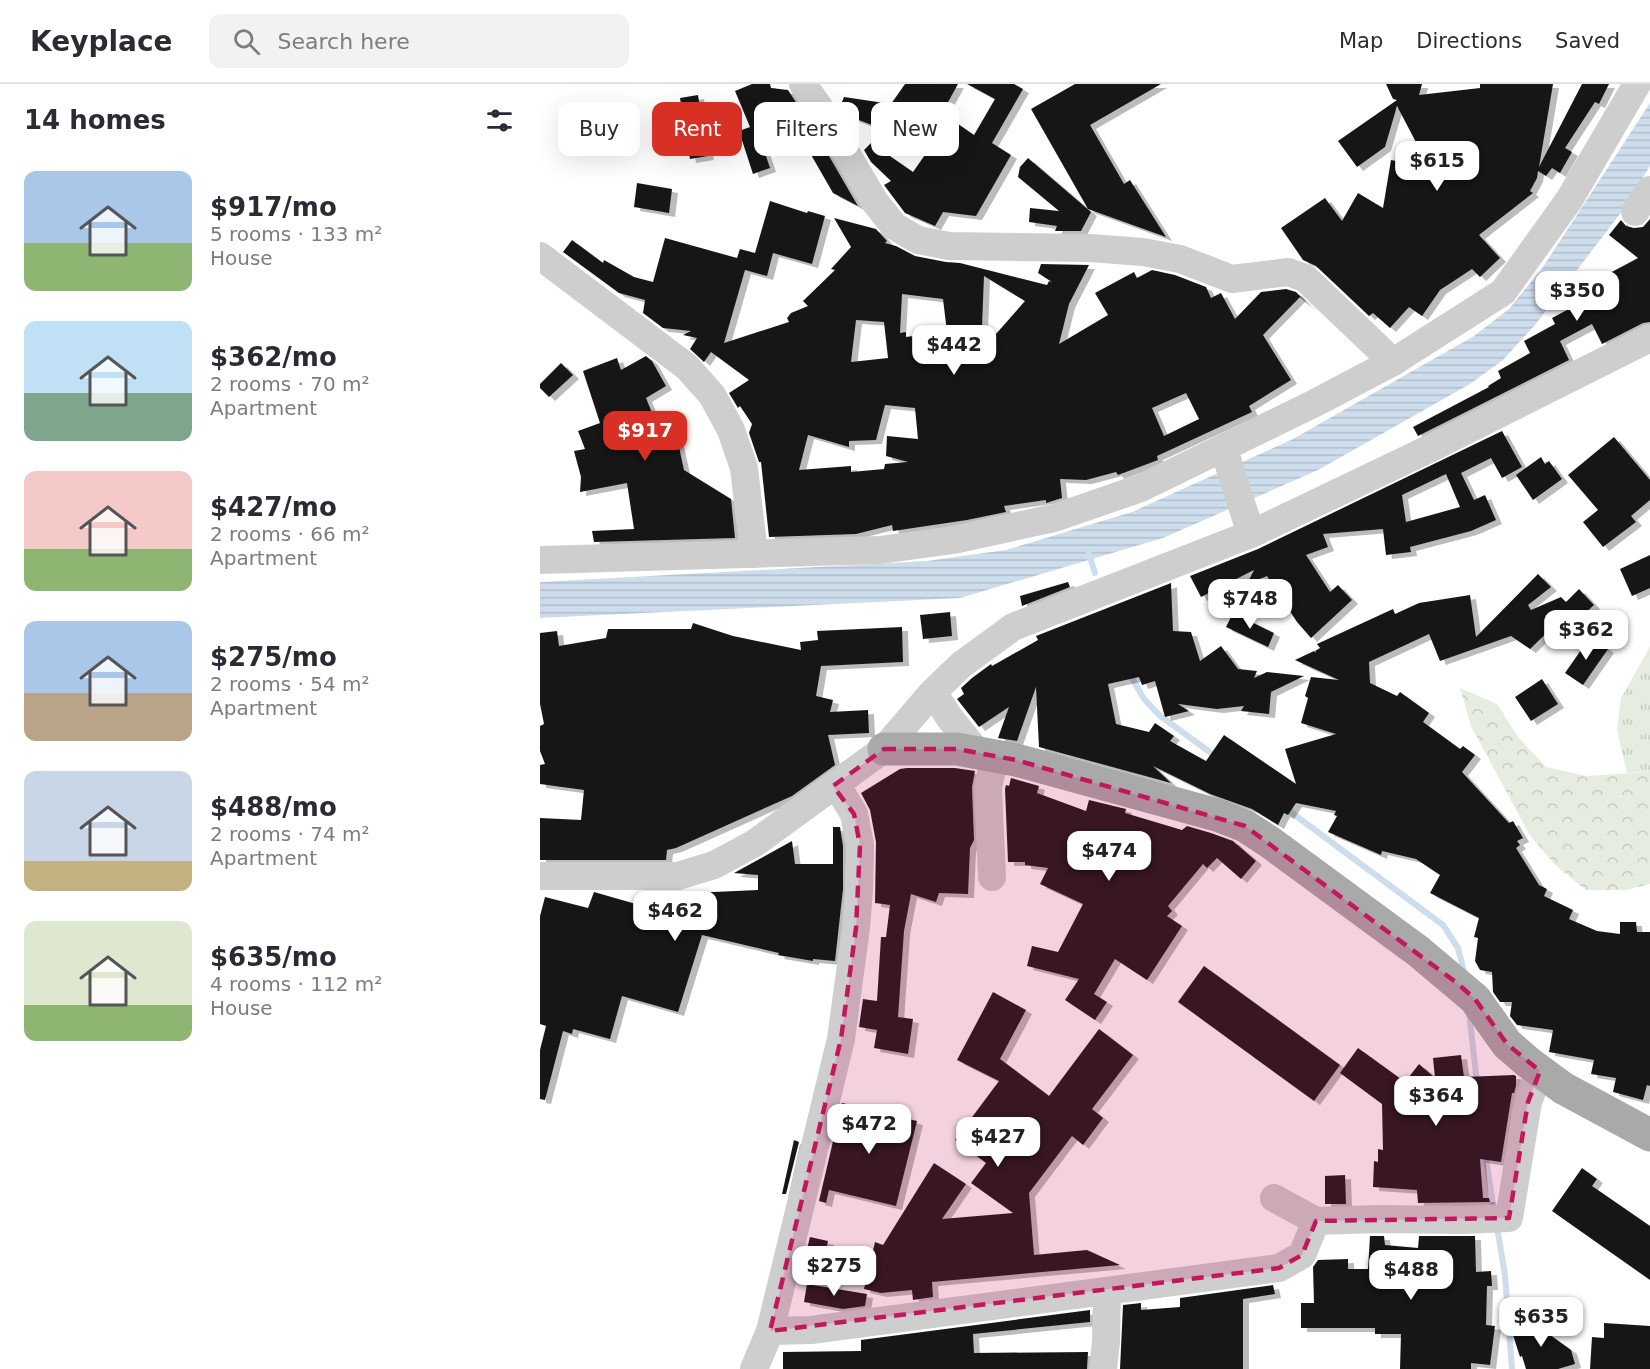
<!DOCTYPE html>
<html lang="en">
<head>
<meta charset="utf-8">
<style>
	:root { --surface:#fff; --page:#f2f2f3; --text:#2b2b33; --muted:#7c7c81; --line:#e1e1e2; --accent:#d93025 }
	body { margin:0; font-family:"DejaVu Sans",sans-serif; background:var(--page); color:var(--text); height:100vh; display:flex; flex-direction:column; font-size:22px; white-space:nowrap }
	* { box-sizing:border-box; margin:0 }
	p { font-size:20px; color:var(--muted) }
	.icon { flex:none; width:33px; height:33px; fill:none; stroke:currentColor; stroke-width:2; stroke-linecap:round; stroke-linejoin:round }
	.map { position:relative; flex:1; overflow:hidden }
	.drawer { display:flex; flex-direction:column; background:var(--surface); width:540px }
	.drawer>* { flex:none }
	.guide { position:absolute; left:18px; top:18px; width:570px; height:54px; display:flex; gap:12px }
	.price { position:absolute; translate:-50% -51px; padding:0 14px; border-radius:12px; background:#fff; color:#222; font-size:20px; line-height:39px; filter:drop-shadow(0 2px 3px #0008) }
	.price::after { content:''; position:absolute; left:50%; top:36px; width:18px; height:14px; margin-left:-9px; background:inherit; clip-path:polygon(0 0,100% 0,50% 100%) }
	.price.active { background:var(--accent); color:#fff }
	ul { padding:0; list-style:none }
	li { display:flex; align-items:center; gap:18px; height:150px; padding:0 24px }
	li span { display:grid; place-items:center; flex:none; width:168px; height:120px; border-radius:12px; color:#555 }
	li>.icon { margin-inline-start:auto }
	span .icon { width:72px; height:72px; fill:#fffc; stroke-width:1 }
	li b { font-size:26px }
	h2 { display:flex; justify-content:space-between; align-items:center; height:72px; padding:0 24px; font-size:26px }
	.chip { padding:0 21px; border-radius:12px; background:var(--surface); box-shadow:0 6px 24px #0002; font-size:21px; line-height:54px }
	.chip.active { background:var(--accent); color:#fff }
	header { display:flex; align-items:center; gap:36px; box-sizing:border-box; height:84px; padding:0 30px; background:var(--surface); border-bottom:2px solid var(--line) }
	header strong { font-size:28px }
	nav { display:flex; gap:33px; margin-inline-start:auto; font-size:21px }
	.search { width:420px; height:54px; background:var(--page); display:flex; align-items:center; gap:15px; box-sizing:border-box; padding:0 21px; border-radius:12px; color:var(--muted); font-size:22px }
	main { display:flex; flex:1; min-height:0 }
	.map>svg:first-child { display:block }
	.grass { fill:url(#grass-tufts) }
	.forest { fill:url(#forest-crowns) }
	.water { fill:url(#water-rules) }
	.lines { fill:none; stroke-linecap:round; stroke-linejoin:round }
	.stream { stroke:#cdddec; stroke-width:6 }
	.building { fill:#181818; fill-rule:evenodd; filter:url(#shadow) }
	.minor { stroke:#cecece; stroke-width:28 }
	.major { stroke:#a9a9a9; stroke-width:33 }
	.marked { fill:#c2185b; fill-opacity:0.2; stroke:#c2185b; stroke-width:4.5; stroke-dasharray:12 8; stroke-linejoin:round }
</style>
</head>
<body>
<header>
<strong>Keyplace</strong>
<div class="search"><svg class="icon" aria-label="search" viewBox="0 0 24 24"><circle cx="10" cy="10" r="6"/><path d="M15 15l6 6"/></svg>Search here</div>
<nav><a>Map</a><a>Directions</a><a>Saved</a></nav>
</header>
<main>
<section class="drawer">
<h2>14 homes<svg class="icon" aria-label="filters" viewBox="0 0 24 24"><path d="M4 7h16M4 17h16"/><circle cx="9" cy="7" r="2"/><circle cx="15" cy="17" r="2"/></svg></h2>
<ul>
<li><span style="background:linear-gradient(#a9c7e8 60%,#8fb573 0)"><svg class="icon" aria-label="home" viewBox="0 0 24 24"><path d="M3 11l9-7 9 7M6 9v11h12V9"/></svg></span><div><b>$917/mo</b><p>5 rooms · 133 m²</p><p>House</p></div></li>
<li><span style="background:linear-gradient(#bfe0f5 60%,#7fa58c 0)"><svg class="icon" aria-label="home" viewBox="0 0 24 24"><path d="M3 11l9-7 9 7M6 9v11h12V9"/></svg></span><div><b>$362/mo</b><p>2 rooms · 70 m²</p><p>Apartment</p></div></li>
<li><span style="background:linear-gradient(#f6c9c9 65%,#8fb573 0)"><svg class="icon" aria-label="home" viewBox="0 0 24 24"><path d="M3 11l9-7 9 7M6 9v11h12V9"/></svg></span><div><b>$427/mo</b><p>2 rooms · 66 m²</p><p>Apartment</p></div></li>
<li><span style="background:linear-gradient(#a9c7e8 60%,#b9a48a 0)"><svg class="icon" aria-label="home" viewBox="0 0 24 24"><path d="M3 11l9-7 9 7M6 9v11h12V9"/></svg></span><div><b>$275/mo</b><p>2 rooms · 54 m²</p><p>Apartment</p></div></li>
<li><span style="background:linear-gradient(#c9d6e8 75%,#c2b280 0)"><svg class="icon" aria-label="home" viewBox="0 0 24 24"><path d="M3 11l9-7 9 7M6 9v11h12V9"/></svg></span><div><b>$488/mo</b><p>2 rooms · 74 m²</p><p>Apartment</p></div></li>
<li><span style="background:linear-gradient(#dfe7d0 70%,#8fb573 0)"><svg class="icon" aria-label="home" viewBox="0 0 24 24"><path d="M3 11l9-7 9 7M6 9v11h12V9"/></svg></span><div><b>$635/mo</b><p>4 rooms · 112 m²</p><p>House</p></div></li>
</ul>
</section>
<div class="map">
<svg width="1110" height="1285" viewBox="0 0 1110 1285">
	<defs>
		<pattern id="grass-tufts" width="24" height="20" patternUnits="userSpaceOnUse" patternTransform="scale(1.5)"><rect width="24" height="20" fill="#e6ede0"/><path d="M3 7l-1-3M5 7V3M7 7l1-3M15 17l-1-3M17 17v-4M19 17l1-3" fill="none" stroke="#c6ccc1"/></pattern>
		<pattern id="forest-crowns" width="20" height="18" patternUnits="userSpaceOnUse" patternTransform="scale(1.5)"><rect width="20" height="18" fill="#e6ede0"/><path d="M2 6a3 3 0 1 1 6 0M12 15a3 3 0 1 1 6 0" fill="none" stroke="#c6ccc1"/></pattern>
		<pattern id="water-rules" width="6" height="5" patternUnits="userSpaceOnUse" patternTransform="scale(1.5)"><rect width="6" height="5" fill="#cdddec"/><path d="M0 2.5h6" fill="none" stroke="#b0becb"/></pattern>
		<filter id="shadow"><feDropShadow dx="6" dy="4" stdDeviation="0" flood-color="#0004"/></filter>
	</defs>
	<rect width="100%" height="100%" fill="#fff"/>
	<!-- grass -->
	<path class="grass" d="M 1110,563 L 1110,688 L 1087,689 L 1077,646 L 1081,614 Z"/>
	<!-- forest -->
	<path class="forest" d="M 920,604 L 957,620 L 978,653 L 1006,683 L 1046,692 L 1110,688 L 1110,800 L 1086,806 L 1046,806 L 1015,781 L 989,750 L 931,642 Z"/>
	<!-- water -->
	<path class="water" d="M 1110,19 L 1110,82 L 1083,126 L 995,241 L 963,276 L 930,300 L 778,386 L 623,454 L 420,514 L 0,534 L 0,498 L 387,477 L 466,466 L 592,428 L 753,355 L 934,252 L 969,225 L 1003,183 Z"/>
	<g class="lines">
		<!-- stream -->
		<g class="stream">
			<path d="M 548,467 L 555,489"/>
			<path d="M 589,589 L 604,615 L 619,631 L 678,674"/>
			<path d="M 744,723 L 903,841 L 918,864 L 925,891"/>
			<path d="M 929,928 L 937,999"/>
			<path d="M 945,1068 L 954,1127"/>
			<path d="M 957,1143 L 965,1191 L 972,1285"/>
		</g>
	</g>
	<!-- building -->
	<g class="building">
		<path d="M 212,0 L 230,0 L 231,4 L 248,6 L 259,23 L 255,58 L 220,54 L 230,84 L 213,90 L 199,47 L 210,43 L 195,7 Z"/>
		<path d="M 365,0 L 418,0 L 402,29 L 434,51 L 455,15 L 427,0 L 474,0 L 483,5 L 452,59 L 471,71 L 436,132 L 403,128 L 395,142 L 365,129 L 344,101 L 351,97 L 331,78 L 324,66 L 331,59 L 373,88 L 396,55 L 363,32 L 343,59 L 341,58 L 345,46 L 303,30 L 299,25 L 304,13 L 351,20 Z"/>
		<path d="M 535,0 L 621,0 L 550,41 L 584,100 L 590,96 L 626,153 L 548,125 L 491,25 Z"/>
		<path d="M 846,0 L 882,0 L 879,11 L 940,4 L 940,0 L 1013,0 L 999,83 L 1042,0 L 1069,0 L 1059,20 L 1055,18 L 1025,64 L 1032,68 L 1020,89 L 1012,84 L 1006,92 L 998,87 L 997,94 L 990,107 L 993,109 L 939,151 L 960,174 L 940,193 L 932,185 L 900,206 L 882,232 L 869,223 L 850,244 L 833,229 L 829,232 L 776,182 L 763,176 L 741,144 L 785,114 L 802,137 L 818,109 L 843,124 L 851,76 L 889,83 L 857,22 L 845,63 L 817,83 L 798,57 L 857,16 L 853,15 Z"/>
		<path d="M 158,11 L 168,72 L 150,75 L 140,14 Z"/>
		<path d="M 278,53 L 315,117 L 318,122 L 293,109 L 266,62 Z"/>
		<path d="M 488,74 L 551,128 L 541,147 L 515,147 L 517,142 L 489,138 L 490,124 L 519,127 L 478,93 L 480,83 Z"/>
		<path d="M 97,99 L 132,105 L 129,129 L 94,123 Z"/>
		<path d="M 230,117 L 267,129 L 268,127 L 285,132 L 272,180 L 233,169 L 227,192 L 205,186 L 184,259 L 249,238 L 247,234 L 251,229 L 268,222 L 263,217 L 295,186 L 291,185 L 311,163 L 294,134 L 336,145 L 347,157 L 345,159 L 356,162 L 375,172 L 406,178 L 420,179 L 507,201 L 509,197 L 512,198 L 498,189 L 501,180 L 549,181 L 529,220 L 519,260 L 568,231 L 555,209 L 594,188 L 597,194 L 612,186 L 635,191 L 666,203 L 671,214 L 681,209 L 695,235 L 721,208 L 746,205 L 756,208 L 772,224 L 760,213 L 723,251 L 751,296 L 709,322 L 712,328 L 617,372 L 618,376 L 578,391 L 576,388 L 546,396 L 520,395 L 522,414 L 506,419 L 506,416 L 464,422 L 466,428 L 427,436 L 353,447 L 352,441 L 316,450 L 229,453 L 221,378 L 219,378 L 209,349 L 212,340 L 200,322 L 198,324 L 189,309 L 209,296 L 171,268 L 164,278 L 150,265 L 157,254 L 143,251 L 151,247 L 123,244 L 103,229 L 105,216 L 79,209 L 23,168 L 32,156 L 63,179 L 64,176 L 94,193 L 113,198 L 125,154 L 197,174 L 200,165 L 215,169 ZM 444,192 L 485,217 L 441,267 ZM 362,210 L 403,215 L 407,248 L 366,253 L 366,248 L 360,249 ZM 316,236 L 344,238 L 348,274 L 311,278 ZM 646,309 L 659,335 L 624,352 L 612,324 ZM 345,321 L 375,324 L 378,355 L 347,352 L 346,372 L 368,378 L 345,380 L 344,385 L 311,388 L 311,382 L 259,386 L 268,351 L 309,363 L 309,357 L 336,356 Z"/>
		<path d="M 1110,135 L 1110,238 L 1103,239 L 1062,260 L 1052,240 L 1020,257 L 1029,276 L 878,352 L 873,343 L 949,303 L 948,302 L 961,294 L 958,287 L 990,269 L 984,257 L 1015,240 L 1012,234 L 1046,216 L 1038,201 L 1051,195 L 1053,198 L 1098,174 L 1069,151 L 1081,136 L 1086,142 L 1094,144 L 1103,143 Z"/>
		<path d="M 106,272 L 112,277 L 126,302 L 106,314 L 117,341 L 122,340 L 124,351 L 136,349 L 144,386 L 191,415 L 195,454 L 54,458 L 52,447 L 94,445 L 87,399 L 40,408 L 41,393 L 34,367 L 45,365 L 38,347 L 60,339 L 43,287 L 77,274 L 81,286 Z"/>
		<path d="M 21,279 L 33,291 L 9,313 L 0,304 L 0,300 Z"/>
		<path d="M 962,347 L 982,383 L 962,394 L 951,374 L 921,389 L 934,416 L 945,411 L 956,436 L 931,447 L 870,463 L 871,468 L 846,471 L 843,445 L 783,450 L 788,463 L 766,471 L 790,508 L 798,501 L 812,516 L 771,554 L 757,538 L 727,492 L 707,500 L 714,486 L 661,513 L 650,492 L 718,465 ZM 906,390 L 920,423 L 866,438 L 862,411 Z"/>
		<path d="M 1074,353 L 1110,396 L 1110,416 L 1091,432 L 1096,438 L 1063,463 L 1043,438 L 1058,426 L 1028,391 Z"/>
		<path d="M 1001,373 L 1005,380 L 1009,377 L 1022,395 L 993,416 L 976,391 Z"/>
		<path d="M 1110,471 L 1110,504 L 1092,512 L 1080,485 Z"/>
		<path d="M 998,490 L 1011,503 L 988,521 L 991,526 L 1021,513 L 1026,518 L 1039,505 L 1054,521 L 1028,545 L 1020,536 L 990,565 L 971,552 L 900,577 L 889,550 L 829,578 L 830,599 L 857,612 L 860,608 L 889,629 L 883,638 L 920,665 L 923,662 L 935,671 L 922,688 L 969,739 L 973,737 L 983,754 L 977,757 L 980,761 L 976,764 L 999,801 L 1007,805 L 1004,812 L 1033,826 L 1029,835 L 1057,847 L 1080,850 L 1080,838 L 1096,838 L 1097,848 L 1110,848 L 1110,1002 L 1107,1001 L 1103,1016 L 1073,1008 L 1076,994 L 1051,990 L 1054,976 L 1009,968 L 1013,946 L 977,941 L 970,932 L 972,918 L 960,918 L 953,908 L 952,888 L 940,886 L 935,877 L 938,854 L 934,853 L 939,834 L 890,809 L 900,791 L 876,775 L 842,767 L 841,771 L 788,748 L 797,732 L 794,731 L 796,727 L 756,719 L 748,731 L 744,729 L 738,741 L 712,725 L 670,710 L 613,682 L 631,699 L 499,663 L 496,603 L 477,657 L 458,654 L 469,623 L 439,643 L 417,615 L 424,610 L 421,604 L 432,594 L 451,580 L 452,582 L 498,556 L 496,552 L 631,499 L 633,547 L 651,548 L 660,577 L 681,562 L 698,585 L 717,587 L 714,594 L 727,588 L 764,592 L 731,608 L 729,630 L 701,627 L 704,622 L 677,625 L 638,620 L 649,627 L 625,633 L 615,597 L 602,601 L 599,593 L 568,600 L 576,640 L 609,648 L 615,639 L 634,652 L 630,657 L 666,677 L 684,651 L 756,700 L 745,665 L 796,650 L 761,639 L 768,614 L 765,612 L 771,593 L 799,596 L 755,576 L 774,567 L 776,569 L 775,567 L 780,564 L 777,560 L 853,525 L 855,530 L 879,519 L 930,511 L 936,553 Z"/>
		<path d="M 528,498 L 530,503 L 482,522 L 480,512 Z"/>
		<path d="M 410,528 L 412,552 L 383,555 L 380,531 Z"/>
		<path d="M 693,529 L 734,549 L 728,563 L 686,543 Z"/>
		<path d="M 153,539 L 193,552 L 261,566 L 260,558 L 278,556 L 277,547 L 362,543 L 363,578 L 281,582 L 276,612 L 293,616 L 290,628 L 328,626 L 329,649 L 288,651 L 295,681 L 252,712 L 136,764 L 127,766 L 126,776 L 0,776 L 0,734 L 41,736 L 44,706 L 0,700 L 0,681 L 5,680 L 0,667 L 0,642 L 4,640 L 0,620 L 0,549 L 17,547 L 19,562 L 66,554 L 68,545 L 151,545 Z"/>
		<path d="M 1050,553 L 1068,565 L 1043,601 L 1025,589 Z"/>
		<path d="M 1002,595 L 1018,620 L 991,637 L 975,613 Z"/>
		<path d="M 367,684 L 415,684 L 435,687 L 432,703 L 434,756 L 430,764 L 428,810 L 399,809 L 396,818 L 371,810 L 364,847 L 358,933 L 373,935 L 368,970 L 334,964 L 337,946 L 319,943 L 323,915 L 337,917 L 341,853 L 346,853 L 350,821 L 335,819 L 336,758 L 330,726 L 321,709 L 360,685 Z"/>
		<path d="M 471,694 L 499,702 L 497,709 L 546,727 L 549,716 L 586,725 L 585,729 L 642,746 L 647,742 L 671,749 L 693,757 L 716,777 L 701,795 L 677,774 L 667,784 L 663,780 L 628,822 L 632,827 L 627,832 L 642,842 L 607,896 L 575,875 L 554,910 L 567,918 L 555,936 L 525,916 L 539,895 L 487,882 L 492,862 L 518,868 L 543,820 L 500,800 L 508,784 L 485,781 L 485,778 L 468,778 L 465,705 L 466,701 L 469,702 Z"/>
		<path d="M 293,743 L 300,743 L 303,762 L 303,805 L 295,877 L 273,875 L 273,877 L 238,871 L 239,869 L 162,851 L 138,928 L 82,912 L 70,955 L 33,945 L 32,950 L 23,947 L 5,1016 L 0,1015 L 0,966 L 6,942 L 0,940 L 0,832 L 5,813 L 48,824 L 54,808 L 131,830 L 130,810 L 218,806 L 218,791 L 194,789 L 252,757 L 255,780 L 293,780 Z"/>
		<path d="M 664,882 L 800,981 L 774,1017 L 638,918 Z"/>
		<path d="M 453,908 L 486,926 L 460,975 L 509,1012 L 559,945 L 593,971 L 552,1025 L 563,1034 L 543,1061 L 532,1052 L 489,1109 L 494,1171 L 547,1166 L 580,1181 L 392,1198 L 393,1213 L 373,1216 L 372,1206 L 341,1209 L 324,1205 L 335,1158 L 343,1161 L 394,1079 L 426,1100 L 402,1135 L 473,1129 L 431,1099 L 446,1079 L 415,1056 L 459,997 L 417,976 Z"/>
		<path d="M 818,964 L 865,998 L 879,980 L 895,994 L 893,974 L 921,971 L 924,993 L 974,991 L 976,992 L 976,1002 L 974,1009 L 972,1009 L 961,1078 L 940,1075 L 943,1114 L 949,1114 L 950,1118 L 878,1119 L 877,1106 L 833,1103 L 834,1077 L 838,1078 L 838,1065 L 843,1066 L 842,1020 L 800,989 Z"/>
		<path d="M 302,1019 L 377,1037 L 356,1122 L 289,1106 L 286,1119 L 279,1117 Z"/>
		<path d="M 254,1056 L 259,1058 L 246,1110 L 242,1110 Z"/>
		<path d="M 1042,1084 L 1057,1095 L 1052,1102 L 1110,1142 L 1110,1196 L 1012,1127 Z"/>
		<path d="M 805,1091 L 806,1120 L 785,1120 L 785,1092 Z"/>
		<path d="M 830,1152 L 844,1152 L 845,1161 L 878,1164 L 879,1152 L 935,1152 L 936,1188 L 951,1187 L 952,1202 L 947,1202 L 946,1241 L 955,1242 L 950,1281 L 931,1279 L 931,1285 L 860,1285 L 861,1250 L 835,1250 L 835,1244 L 761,1244 L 761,1219 L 774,1219 L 773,1183 L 778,1176 L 808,1175 L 808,1185 L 828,1185 Z"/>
		<path d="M 270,1153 L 288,1157 L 280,1193 L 261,1189 Z"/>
		<path d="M 267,1200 L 327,1210 L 325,1222 L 303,1225 L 264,1218 Z"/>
		<path d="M 733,1201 L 735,1210 L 703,1215 L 703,1285 L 580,1285 L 583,1221 L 601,1219 L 601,1226 L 640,1223 L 640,1214 Z"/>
		<path d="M 550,1226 L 550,1238 L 433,1250 L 434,1269 L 548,1268 L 547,1285 L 243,1285 L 243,1268 L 321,1267 L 321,1256 Z"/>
		<path d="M 985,1233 L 1031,1266 L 1035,1280 L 1018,1285 L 986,1285 L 982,1272 L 980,1273 L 973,1251 Z"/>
		<path d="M 1064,1239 L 1110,1242 L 1110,1285 L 1050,1285 L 1052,1253 L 1064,1254 Z"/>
	</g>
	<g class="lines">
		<!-- minor -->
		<g class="minor">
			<path d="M 263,0 L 279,23 L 335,118 L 354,142 L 378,156 L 409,162 L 550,164 L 603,168 L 640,175 L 692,195 L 748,188 L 765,194 L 853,278"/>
			<path d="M 1095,128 L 1110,106"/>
			<path d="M 0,172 L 147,283 L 172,311 L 191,346 L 204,384 L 214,470"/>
			<path d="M 681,366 L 687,375 L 711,450"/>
			<path d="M 0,476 L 340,466 L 413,456 L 514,434 L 601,404 L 775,319 L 853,278 L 963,208 L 1029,116 L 1097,0"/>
			<path d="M 393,608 L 409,633 L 438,669"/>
			<path d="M 0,792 L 138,792 L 174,781 L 215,759 L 344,665 L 393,608 L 421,581 L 473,543 L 711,450 L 891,364 L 1110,254"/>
			<path d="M 452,793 L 448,703 L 455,673"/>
			<path d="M 734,1114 L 776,1137 L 839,1135 L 923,1136 L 969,1134 L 988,1018 L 1000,987"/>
			<path d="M 230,1247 L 271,1246 L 739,1184 L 762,1171 L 776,1137"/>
			<path d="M 214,1285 L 230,1247 L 301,955 L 316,844 L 319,806 L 320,761 L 314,730 L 302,710 L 293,702"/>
			<path d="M 563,1285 L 566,1258 L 567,1208"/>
		</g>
		<!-- major -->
		<path class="major" d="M 344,665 L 417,665 L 476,676 L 677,731 L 705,742 L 731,759 L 878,867 L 935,915 L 967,960 L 989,979 L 1023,1004 L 1110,1051"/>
	</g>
	<!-- marked area -->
	<path class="marked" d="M 344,665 L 417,665 L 476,676 L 705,742 L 917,899 L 935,915 L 967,960 L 1000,987 L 988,1018 L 969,1134 L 776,1137 L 762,1171 L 739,1184 L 230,1247 L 301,955 L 316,844 L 320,761 L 314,730 L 293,702 Z"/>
</svg>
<b class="price" style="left:897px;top:108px">$615</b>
<b class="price" style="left:1037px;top:238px">$350</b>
<b class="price" style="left:414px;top:292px">$442</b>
<b class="price active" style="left:105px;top:378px">$917</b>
<b class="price" style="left:710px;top:546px">$748</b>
<b class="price" style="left:1046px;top:577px">$362</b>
<b class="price" style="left:569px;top:798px">$474</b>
<b class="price" style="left:135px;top:858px">$462</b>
<b class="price" style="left:896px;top:1043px">$364</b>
<b class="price" style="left:329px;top:1071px">$472</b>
<b class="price" style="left:458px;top:1084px">$427</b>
<b class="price" style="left:294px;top:1213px">$275</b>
<b class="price" style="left:871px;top:1217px">$488</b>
<b class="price" style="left:1001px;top:1264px">$635</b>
<div class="guide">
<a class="chip">Buy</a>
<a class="chip active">Rent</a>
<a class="chip">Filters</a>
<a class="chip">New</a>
</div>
</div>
</main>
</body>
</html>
